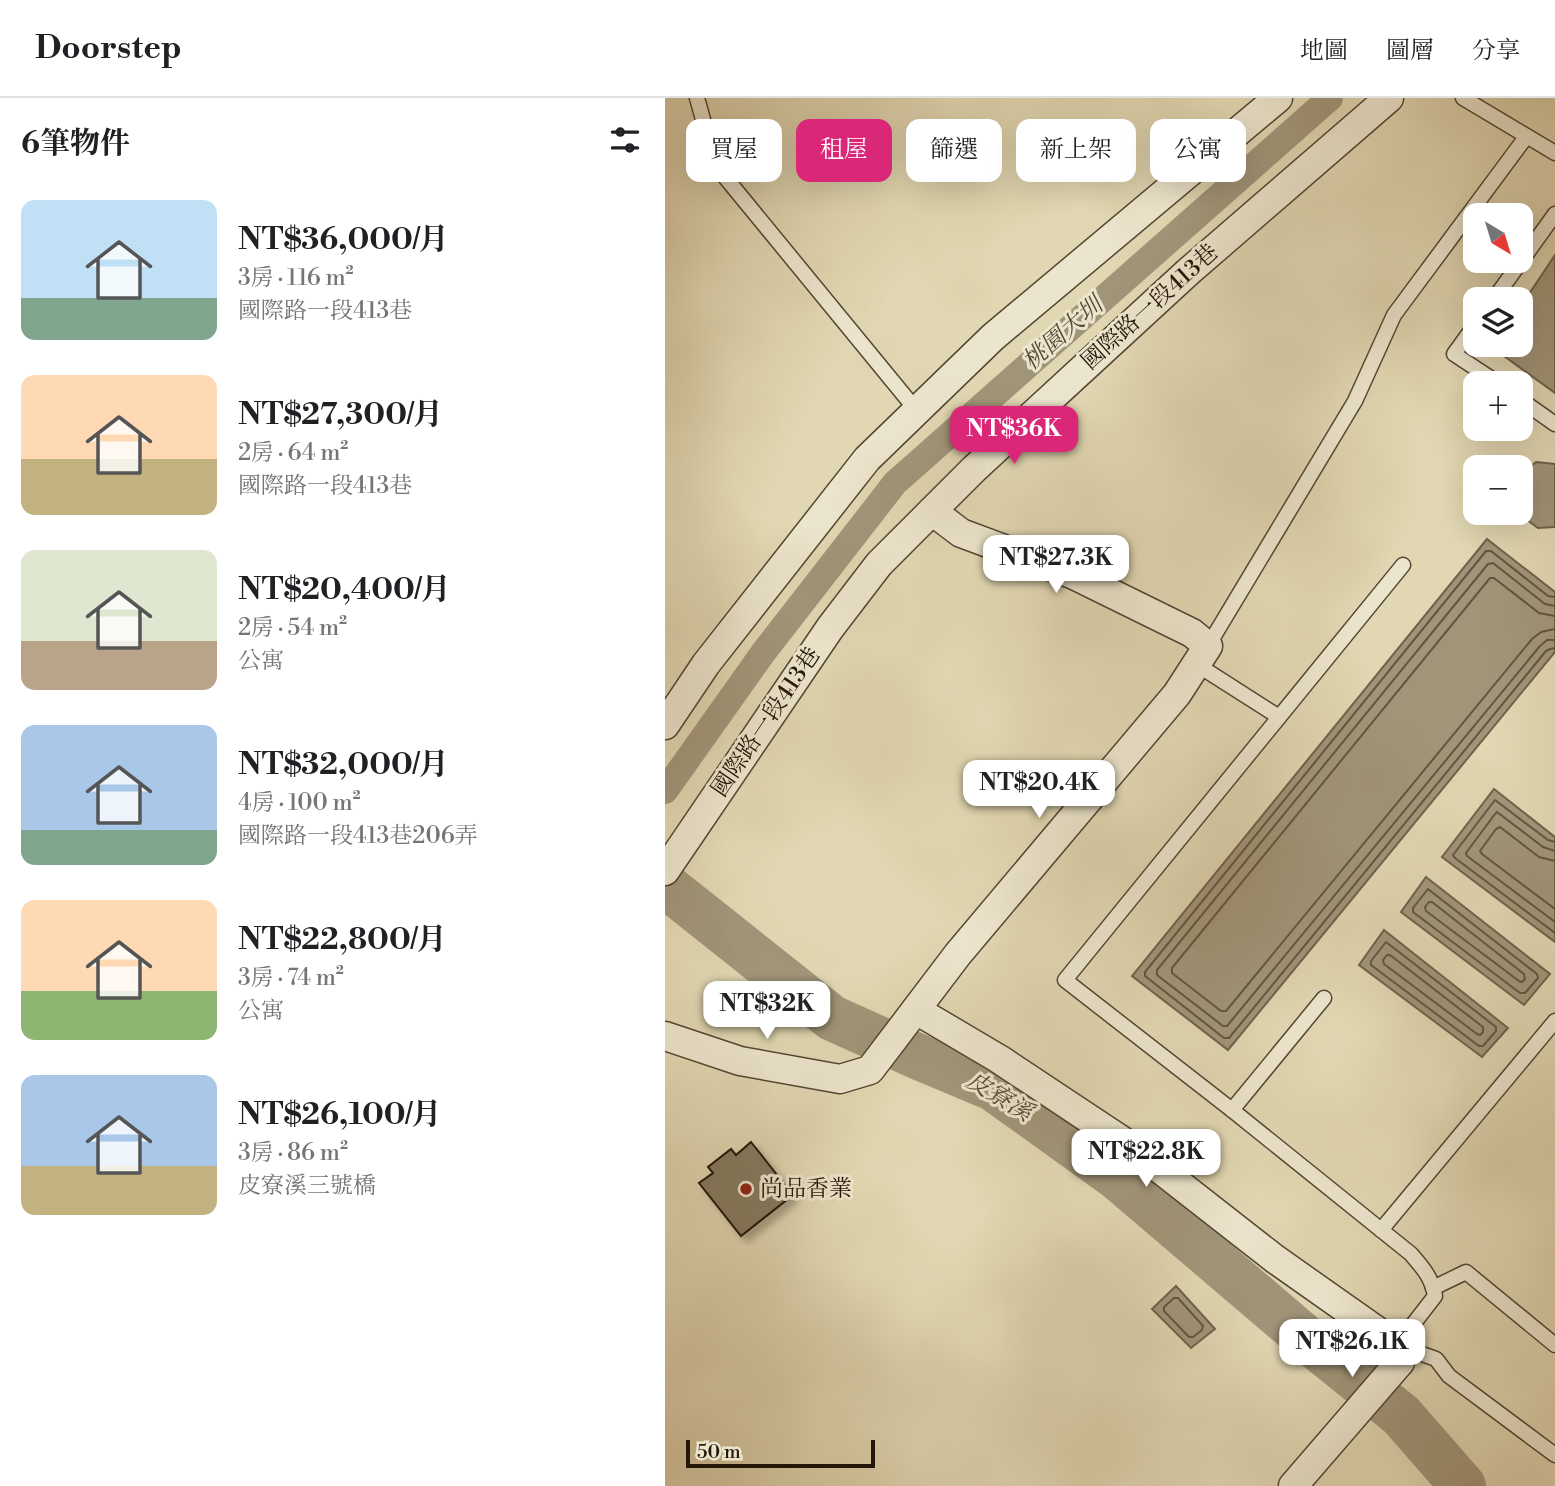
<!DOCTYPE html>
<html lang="zh-TW">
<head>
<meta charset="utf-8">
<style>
	:root { --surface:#fff; --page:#f2f2f2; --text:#202124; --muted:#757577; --line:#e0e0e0; --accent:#db2777 }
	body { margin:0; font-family:"Libre Bodoni","Noto Serif TC",serif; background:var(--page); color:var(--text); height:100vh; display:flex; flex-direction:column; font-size:26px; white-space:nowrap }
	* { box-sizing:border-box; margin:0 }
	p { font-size:23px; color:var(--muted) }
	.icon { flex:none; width:38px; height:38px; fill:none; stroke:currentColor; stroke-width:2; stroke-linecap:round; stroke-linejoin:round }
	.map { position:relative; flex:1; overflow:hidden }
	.details { display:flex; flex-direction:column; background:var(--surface); width:665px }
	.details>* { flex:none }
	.top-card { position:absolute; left:21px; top:21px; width:665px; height:63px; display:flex; gap:14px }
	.needle { width:46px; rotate:142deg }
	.tools { position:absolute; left:798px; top:105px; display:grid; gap:14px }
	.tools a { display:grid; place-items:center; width:70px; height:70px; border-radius:14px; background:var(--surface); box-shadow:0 7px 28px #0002; font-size:35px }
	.scale { position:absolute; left:21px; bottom:18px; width:189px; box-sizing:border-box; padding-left:7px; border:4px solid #241609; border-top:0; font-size:19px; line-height:24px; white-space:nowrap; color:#241609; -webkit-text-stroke:5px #ece5cd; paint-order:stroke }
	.price { position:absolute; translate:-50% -60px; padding:0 16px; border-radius:14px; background:#fff; color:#222; font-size:23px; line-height:46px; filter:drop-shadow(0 2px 4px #0008) }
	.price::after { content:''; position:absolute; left:50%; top:42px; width:21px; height:16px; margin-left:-10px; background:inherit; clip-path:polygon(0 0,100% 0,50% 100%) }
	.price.on { background:var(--accent); color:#fff }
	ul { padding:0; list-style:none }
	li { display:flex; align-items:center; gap:21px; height:175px; padding:0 21px }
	li span { display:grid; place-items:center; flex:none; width:196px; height:140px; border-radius:14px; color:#555 }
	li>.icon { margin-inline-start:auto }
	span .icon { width:84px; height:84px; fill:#fffc; stroke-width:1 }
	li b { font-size:30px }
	h2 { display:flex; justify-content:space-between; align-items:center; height:84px; padding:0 21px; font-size:30px }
	.tag { padding:0 24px; border-radius:14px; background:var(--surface); box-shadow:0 7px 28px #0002; font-size:24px; line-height:63px }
	.tag.on { background:var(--accent); color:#fff }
	header { display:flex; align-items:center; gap:42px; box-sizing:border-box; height:98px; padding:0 35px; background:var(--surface); border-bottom:2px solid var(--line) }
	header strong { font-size:33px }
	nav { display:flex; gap:38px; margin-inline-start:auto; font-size:24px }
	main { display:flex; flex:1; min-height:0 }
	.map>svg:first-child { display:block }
	.water { fill:#a19579; stroke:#6f624c; stroke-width:2 }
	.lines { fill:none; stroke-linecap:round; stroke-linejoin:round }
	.shore { stroke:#625641; stroke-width:2 }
	.canal { stroke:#a19579; stroke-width:26 }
	.river { stroke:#a19579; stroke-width:46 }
	.building { fill:#867a61; stroke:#241609; stroke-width:2; filter:url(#shadow) }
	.lane-casing { stroke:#534633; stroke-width:17 }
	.street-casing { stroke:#534633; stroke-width:31 }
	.lane { stroke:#ece5cd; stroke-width:14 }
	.street { stroke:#ece5cd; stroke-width:28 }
	.poi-dot { fill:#8f2418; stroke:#ece5cd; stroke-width:2.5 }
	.labels { text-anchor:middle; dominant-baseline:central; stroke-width:6; stroke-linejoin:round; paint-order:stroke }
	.street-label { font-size:23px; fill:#241609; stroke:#ece5cd }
	.poi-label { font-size:23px; fill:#241609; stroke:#ece5cd; text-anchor:start }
	.water-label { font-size:24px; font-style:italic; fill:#564936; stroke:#ece5cd }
</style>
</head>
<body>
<header>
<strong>Doorstep</strong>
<nav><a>地圖</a><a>圖層</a><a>分享</a></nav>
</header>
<main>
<section class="details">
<h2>6筆物件<svg class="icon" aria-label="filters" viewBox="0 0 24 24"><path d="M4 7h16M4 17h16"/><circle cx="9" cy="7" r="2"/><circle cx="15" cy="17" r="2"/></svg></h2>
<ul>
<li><span style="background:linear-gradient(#bfe0f5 70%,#7fa58c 0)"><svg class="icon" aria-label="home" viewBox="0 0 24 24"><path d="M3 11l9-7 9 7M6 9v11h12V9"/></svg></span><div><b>NT$36,000/月</b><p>3房 · 116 m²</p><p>國際路一段413巷</p></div></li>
<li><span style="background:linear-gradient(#ffd9b3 60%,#c2b280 0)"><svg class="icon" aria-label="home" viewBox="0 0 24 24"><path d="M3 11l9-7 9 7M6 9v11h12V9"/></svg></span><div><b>NT$27,300/月</b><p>2房 · 64 m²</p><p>國際路一段413巷</p></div></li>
<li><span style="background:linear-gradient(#dfe7d0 65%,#b9a48a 0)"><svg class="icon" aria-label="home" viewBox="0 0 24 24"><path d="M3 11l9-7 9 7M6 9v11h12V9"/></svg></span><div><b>NT$20,400/月</b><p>2房 · 54 m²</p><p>公寓</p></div></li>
<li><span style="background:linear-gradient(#a9c7e8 75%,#7fa58c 0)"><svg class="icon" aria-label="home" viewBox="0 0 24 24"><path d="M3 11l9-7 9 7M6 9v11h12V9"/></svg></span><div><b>NT$32,000/月</b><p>4房 · 100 m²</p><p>國際路一段413巷206弄</p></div></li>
<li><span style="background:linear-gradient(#ffd9b3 65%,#8fb573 0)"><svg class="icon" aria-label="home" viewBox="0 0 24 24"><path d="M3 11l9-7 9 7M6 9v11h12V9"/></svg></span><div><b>NT$22,800/月</b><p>3房 · 74 m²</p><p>公寓</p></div></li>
<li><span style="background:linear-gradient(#a9c7e8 65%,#c2b280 0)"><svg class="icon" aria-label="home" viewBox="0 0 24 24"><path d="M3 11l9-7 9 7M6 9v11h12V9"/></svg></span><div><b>NT$26,100/月</b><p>3房 · 86 m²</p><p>皮寮溪三號橋</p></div></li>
</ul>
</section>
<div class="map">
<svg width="890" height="1388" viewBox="0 0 890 1388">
	<defs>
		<filter id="shadow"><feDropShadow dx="6" dy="6" stdDeviation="3.5" flood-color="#0004"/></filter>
	</defs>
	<rect width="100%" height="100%" fill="#e1d7b2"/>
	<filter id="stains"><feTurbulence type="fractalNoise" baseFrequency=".00286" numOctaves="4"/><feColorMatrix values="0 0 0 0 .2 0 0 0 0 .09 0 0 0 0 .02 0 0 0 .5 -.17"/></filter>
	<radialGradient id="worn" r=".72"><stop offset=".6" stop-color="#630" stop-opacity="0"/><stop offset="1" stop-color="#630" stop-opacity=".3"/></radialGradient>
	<!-- water -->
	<g class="water">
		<path d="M 890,157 L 890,295 L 828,250 L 830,247 L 856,247 L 856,208 Z"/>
		<path d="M 871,364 L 890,366 L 890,429 L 873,430 L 857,418 L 856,414 L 856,376 Z"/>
		<path d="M 822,441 L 890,494 L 890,554 L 563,952 L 467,878 Z"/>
		<path d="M 829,691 L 890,739 L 890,844 L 777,759 Z"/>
		<path d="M 761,779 L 885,876 L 859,907 L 736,814 Z"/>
		<path d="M 719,832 L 843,930 L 817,959 L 694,867 Z"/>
		<path d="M 511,1188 L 550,1231 L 526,1250 L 487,1211 Z"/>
	</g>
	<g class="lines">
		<!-- shore -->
		<g class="shore">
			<path d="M 890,499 L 883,498 L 826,453 L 821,453 L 480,874 L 480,878 L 559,940 L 564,940 L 881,553 L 885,551 L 890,550"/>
			<path d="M 890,508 L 880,506 L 828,465 L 823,466 L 492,872 L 492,877 L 558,928 L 562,928 L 875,548 L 882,542 L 890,542"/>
			<path d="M 890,518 L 874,515 L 829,480 L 825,480 L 507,870 L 507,875 L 556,913 L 561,913 L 867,541 L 876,534 L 890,531"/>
			<path d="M 890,744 L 883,742 L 830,702 L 788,757 L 790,760 L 890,835"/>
			<path d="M 890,753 L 878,749 L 832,714 L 830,716 L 801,755 L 802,758 L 890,824"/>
			<path d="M 890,763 L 874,759 L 835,729 L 831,731 L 815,753 L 817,756 L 890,811"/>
			<path d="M 763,791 L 872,876 L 873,880 L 860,895 L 855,895 L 748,814 L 748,810 Z"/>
			<path d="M 764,804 L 767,804 L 859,876 L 860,881 L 857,884 L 854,883 L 761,813 L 760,809 Z"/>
			<path d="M 721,844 L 831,929 L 831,933 L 818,948 L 814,948 L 706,867 L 706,863 Z"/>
			<path d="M 722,857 L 725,857 L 818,929 L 818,934 L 815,937 L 812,936 L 719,866 L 718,862 Z"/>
			<path d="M 509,1200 L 513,1200 L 538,1228 L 537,1232 L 528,1239 L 524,1239 L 499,1213 L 499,1209 Z"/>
		</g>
		<!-- canal -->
		<path class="canal" d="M 0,693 L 98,555 L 230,385 L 665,0"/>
		<!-- river -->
		<path class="river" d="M 0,790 L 6,792 L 167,920 L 254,959 L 328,990 L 452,1079 L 650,1248 L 736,1317 L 798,1388"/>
	</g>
	<!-- building -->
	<path class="building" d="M 86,1044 L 128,1097 L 76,1138 L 34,1085 L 48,1075 L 43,1069 L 66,1051 L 71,1057 Z"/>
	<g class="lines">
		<defs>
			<g id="lane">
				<path d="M 32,0 L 51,68 L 252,313"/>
				<path d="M 798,0 L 890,55"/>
				<path d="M 829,201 L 890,116"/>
				<path d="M 810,227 L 789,256 L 833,285"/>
				<path d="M 856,302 L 890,326"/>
				<path d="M 738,467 L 400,882 L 567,1012 L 746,1156 C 758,1170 767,1180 770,1198 L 732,1247 L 771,1261 L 784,1278 L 890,1357"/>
				<path d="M 543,548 L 690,303 L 729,217 L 861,39"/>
				<path d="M 531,566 L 614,619"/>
				<path d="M 567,1012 L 659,900"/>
				<path d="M 716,1132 L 890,923"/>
				<path d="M 768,1190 L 801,1174 L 890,1247"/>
			</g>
			<g id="street">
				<path d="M 0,627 L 41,566 L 202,361 L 328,239 L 613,0"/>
				<path d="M 0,773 L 165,530 L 214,466 L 309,371 L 523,174 L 724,0"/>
				<path d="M 251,912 L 334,961 L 468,1050 L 610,1161 L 732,1247 L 735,1264 L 628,1388"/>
				<path d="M 0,938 L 75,963 L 175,981 L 205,972 L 293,856 L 512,596 L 543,548 L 527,535 L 409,477 L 296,435 L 267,413"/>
			</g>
		</defs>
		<!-- lane casing -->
		<use href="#lane" class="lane-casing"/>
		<!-- street casing -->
		<use href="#street" class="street-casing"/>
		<!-- lane -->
		<use href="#lane" class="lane"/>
		<!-- street -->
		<use href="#street" class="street"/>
	</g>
	<!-- markers -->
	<circle class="poi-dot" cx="81" cy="1091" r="7"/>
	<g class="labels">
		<!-- street labels -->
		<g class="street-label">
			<text transform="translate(485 209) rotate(-42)">國際路一段413巷</text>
			<text transform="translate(101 624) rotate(-56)">國際路一段413巷</text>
		</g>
		<!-- poi labels -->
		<g class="poi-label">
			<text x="95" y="1091">尚品香業</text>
		</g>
		<!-- water labels -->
		<g class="water-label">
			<text transform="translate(398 236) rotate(-41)">桃園大圳</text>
			<text transform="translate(334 999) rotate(31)">皮寮溪</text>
		</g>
	</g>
	<rect width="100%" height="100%" filter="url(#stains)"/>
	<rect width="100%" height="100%" fill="url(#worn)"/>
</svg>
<div class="tools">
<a><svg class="needle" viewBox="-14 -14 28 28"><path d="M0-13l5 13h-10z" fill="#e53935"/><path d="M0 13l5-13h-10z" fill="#757577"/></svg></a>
<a><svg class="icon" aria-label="layers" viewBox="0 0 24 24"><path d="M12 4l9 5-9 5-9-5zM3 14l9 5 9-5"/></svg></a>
<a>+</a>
<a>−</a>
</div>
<div class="scale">50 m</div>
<b class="price on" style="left:349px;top:368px">NT$36K</b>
<b class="price" style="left:391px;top:497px">NT$27.3K</b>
<b class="price" style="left:374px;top:722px">NT$20.4K</b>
<b class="price" style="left:102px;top:943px">NT$32K</b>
<b class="price" style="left:481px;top:1091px">NT$22.8K</b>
<b class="price" style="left:687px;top:1281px">NT$26.1K</b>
<div class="top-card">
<a class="tag">買屋</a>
<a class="tag on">租屋</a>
<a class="tag">篩選</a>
<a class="tag">新上架</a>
<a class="tag">公寓</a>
</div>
</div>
</main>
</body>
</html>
